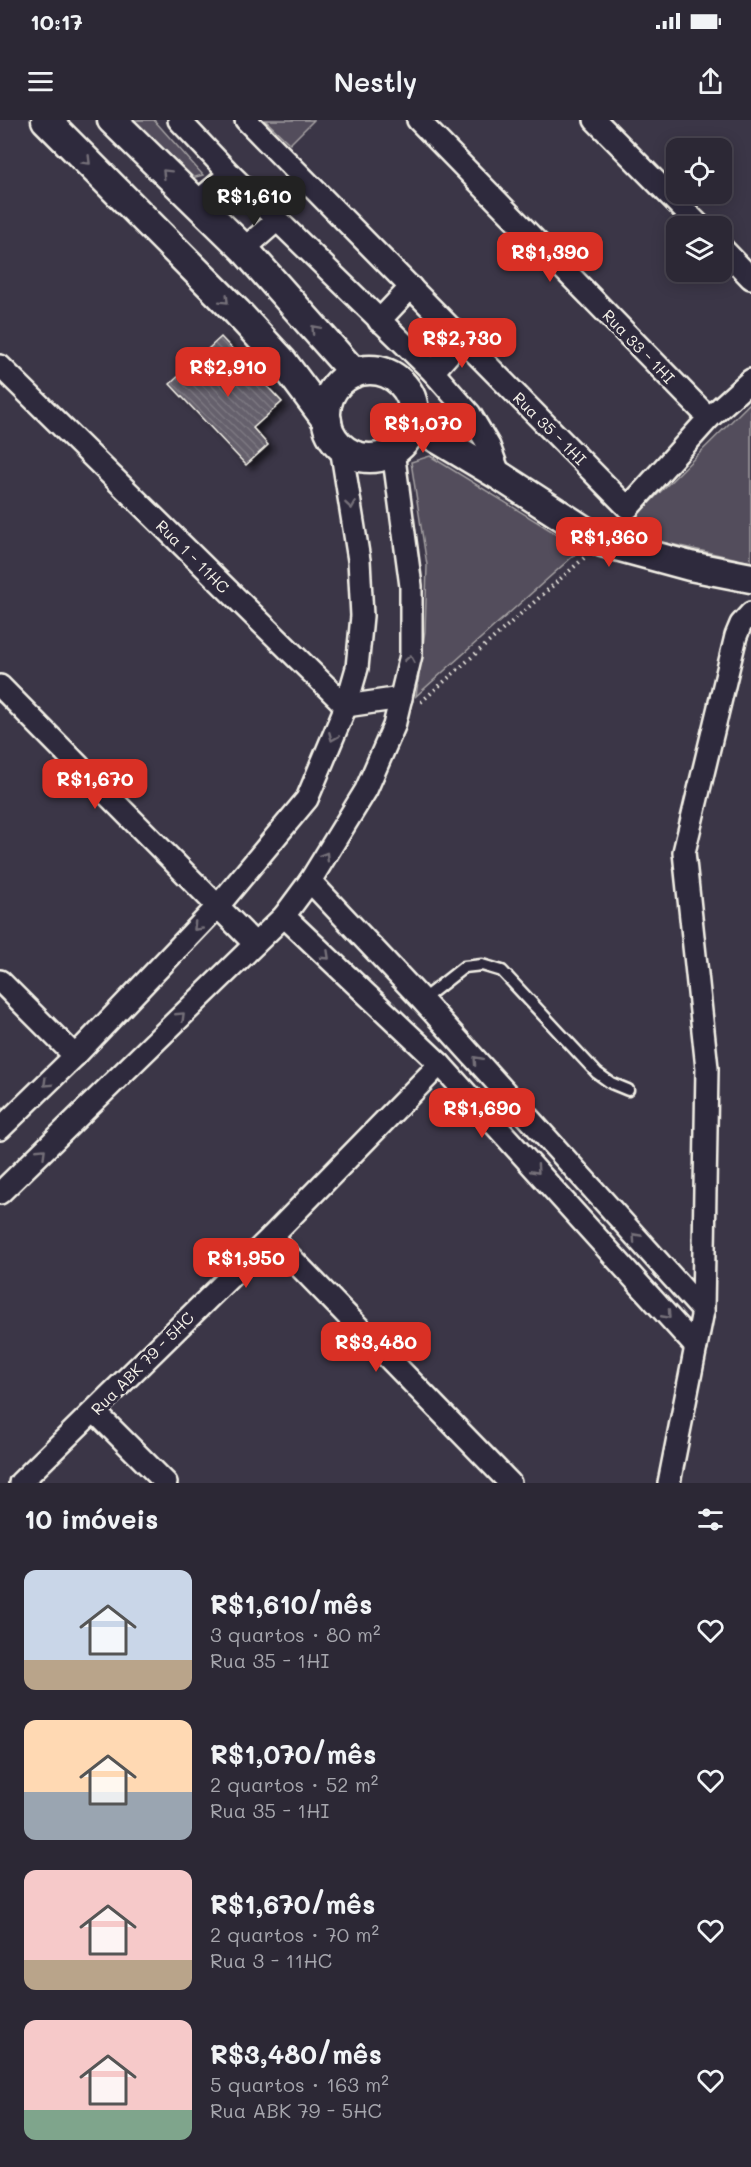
<!DOCTYPE html>
<html lang="pt">
<head>
<meta charset="utf-8">
<style>
	:root { --surface:#2c2835; --page:#383441; --text:#f1f3f6; --muted:#a6a6ad; --line:#484450; --accent:#d93025 }
	body { margin:0; font-family:Mali,sans-serif; background:var(--page); color:var(--text); height:100vh; display:flex; flex-direction:column; font-size:22px; white-space:nowrap }
	* { box-sizing:border-box; margin:0 }
	p { font-size:20px; color:var(--muted) }
	.icon { flex:none; width:33px; height:33px; fill:none; stroke:currentColor; stroke-width:2; stroke-linecap:round; stroke-linejoin:round }
	.map { position:relative; height:1363px; overflow:hidden }
	.details { display:flex; flex-direction:column; background:var(--surface); flex:1 }
	.details>* { flex:none }
	.tools { position:absolute; left:666px; top:18px; display:grid; gap:12px }
	.tools a { display:grid; place-items:center; width:66px; height:66px; border-radius:12px; background:var(--surface); box-shadow:0 3px 15px #0003,0 0 0 2px var(--line); font-size:30px }
	.price { position:absolute; translate:-50% -51px; padding:0 14px; border-radius:12px; background:var(--accent); color:#fff; font-size:20px; line-height:39px; filter:drop-shadow(0 2px 3px #0008) }
	.price::after { content:''; position:absolute; left:50%; top:36px; width:18px; height:14px; margin-left:-9px; background:inherit; clip-path:polygon(0 0,100% 0,50% 100%) }
	.price.active { background:#222; color:#fff }
	ul { padding:0; list-style:none }
	li { display:flex; align-items:center; gap:18px; height:150px; padding:0 24px }
	li span { display:grid; place-items:center; flex:none; width:168px; height:120px; border-radius:12px; color:#555 }
	li>.icon { margin-inline-start:auto }
	span .icon { width:72px; height:72px; fill:#fffc; stroke-width:1 }
	li b { font-size:26px }
	h2 { display:flex; justify-content:space-between; align-items:center; height:72px; padding:0 24px; font-size:26px }
	.status { display:flex; justify-content:space-between; align-items:center; height:42px; padding:0 30px; background:var(--surface); direction:ltr }
	.status svg { height:16px; fill:currentColor }
	header { display:flex; justify-content:space-between; align-items:center; height:78px; padding:0 24px; background:var(--surface); font-size:27px; font-weight:600 }
	.map>svg:first-child { display:block }
	.park { fill:#534e5c; stroke:#a4a0a2; stroke-width:1.5 }
	.building { fill:url(#building-back-hatch); stroke:#f4f1e8; stroke-width:1.5; filter:url(#shadow) }
	.lines { fill:none; stroke-linecap:round; stroke-linejoin:round }
	.lane-casing { stroke:#f4f1e8; stroke-width:15 }
	.street-casing { stroke:#f4f1e8; stroke-width:26 }
	.secondary-casing { stroke:#f4f1e8; stroke-width:33 }
	.path { stroke:#f4f1e8; stroke-width:4; stroke-dasharray:1.5 4.5; stroke-linecap:butt }
	.lane { stroke:#2f2a3d; stroke-width:10 }
	.street { stroke:#2f2a3d; stroke-width:21 }
	.secondary { stroke:#2f2a3d; stroke-width:28 }
	.oneway { stroke:#747079 }
	.labels { text-anchor:middle; dominant-baseline:central; stroke-width:6; stroke-linejoin:round; paint-order:stroke }
	.street-label { font-size:16px; fill:#f4f1e8; stroke:#2f2a3d }
</style>
</head>
<body>
<div class="status"><b>10:17</b><svg viewBox="0 0 49 12"><path d="M0 12V9h3v3zM5 12V6h3v6zM10 12V3h3v9zM15 12V0h3v12zM26 1h20v11H26zM47 4h2v5h-2z"/></svg></div>
<header><svg class="icon" aria-label="menu" viewBox="0 0 24 24"><path d="M4 6h16M4 12h16M4 18h16"/></svg>Nestly<svg class="icon" aria-label="share" viewBox="0 0 24 24"><path d="M12 15V3M7 8l5-5 5 5M5 13v7h14v-7"/></svg></header>
<div class="map">
<svg width="751" height="1363" viewBox="0 0 751 1363">
	<defs>
		<pattern id="building-back-hatch" width="6" height="6" patternUnits="userSpaceOnUse" patternTransform="scale(1.5)"><rect width="6" height="6" fill="#65616c"/><path d="M-1 5l2 2M0 0l6 6M5-1l2 2" fill="none" stroke="#7c7881"/></pattern>
		<filter id="shadow"><feDropShadow dx="6" dy="4" stdDeviation="3" flood-color="#0009"/></filter>
	</defs>
	<rect width="100%" height="100%" fill="#3b3647"/>
	<filter id="ink" filterUnits="userSpaceOnUse"><feTurbulence type="fractalNoise" baseFrequency=".0167" numOctaves="2"/><feDisplacementMap in="SourceGraphic" scale="12" xChannelSelector="R" yChannelSelector="G"/><feConvolveMatrix kernelMatrix="1 2 1 2 8 2 1 2 1" color-interpolation-filters="sRGB"/></filter>
	<g filter="url(#ink)">
		<!-- park -->
		<g class="park">
			<path d="M 130,0 L 154,0 L 203,55 L 188,59 Z"/>
			<path d="M 265,0 L 314,0 L 290,24 Z"/>
			<path d="M 751,282 L 751,442 L 631,415 L 630,402 Z"/>
			<path d="M 430,336 L 581,429 L 416,576 L 425,511 L 427,445 L 411,342 Z"/>
		</g>
		<!-- building -->
		<path class="building" d="M 221,217 L 282,282 L 253,308 L 268,325 L 246,345 L 170,264 Z"/>
		<g class="lines">
			<defs>
				<path id="lane" d="M 422,880 L 464,847 L 482,845 L 502,851 L 597,953 L 611,963 L 628,970"/>
				<g id="street">
					<path d="M 179,0 L 230,54 L 433,252 L 470,294 L 489,326 L 500,356"/>
					<path d="M 246,0 L 628,388 L 709,298 L 751,260"/>
					<path d="M 418,0 L 709,298"/>
					<path d="M 595,0 L 700,106"/>
					<path d="M 196,83 L 230,54"/>
					<path d="M 722,128 L 751,158"/>
					<path d="M 244,129 L 277,100"/>
					<path d="M 379,201 L 411,167"/>
					<path d="M 0,246 L 346,586 L 401,578"/>
					<path d="M 433,252 L 462,219"/>
					<path d="M 0,566 L 255,824"/>
					<path d="M 310,761 L 422,880 L 703,1191"/>
					<path d="M 284,796 L 440,944 L 696,1227"/>
					<path d="M 0,861 L 75,936"/>
					<path d="M 0,1009 L 75,936 L 218,786 L 307,679 L 346,586 L 357,548 L 362,496 L 359,440 L 341,327"/>
					<path d="M 0,1073 L 284,796 L 310,761 L 366,670 L 394,606 L 411,535 L 411,466 L 393,331"/>
					<path d="M 271,1117 L 510,1363"/>
					<path d="M 94,1291 L 166,1363"/>
					<path d="M 20,1363 L 271,1117 L 440,944"/>
					<path d="M 669,1363 L 703,1191 L 707,948 L 684,732 L 736,516 L 741,504 L 751,493"/>
				</g>
				<g id="secondary">
					<path d="M 46,0 L 237,192 L 283,242 L 327,301"/>
					<path d="M 112,0 L 244,129 L 354,253"/>
					<circle cx="370" cy="294" r="44"/>
					<path d="M 413,304 L 500,356 L 602,422 L 690,446 L 751,458"/>
				</g>
			</defs>
			<!-- lane casing -->
			<use href="#lane" class="lane-casing"/>
			<!-- street casing -->
			<use href="#street" class="street-casing"/>
			<!-- secondary casing -->
			<use href="#secondary" class="secondary-casing"/>
			<!-- path -->
			<path class="path" d="M 421,582 L 584,438"/>
			<!-- lane -->
			<use href="#lane" class="lane"/>
			<!-- street -->
			<use href="#street" class="street"/>
			<!-- secondary -->
			<use href="#secondary" class="secondary"/>
		</g>
		<!-- one-way arrows -->
		<defs><path id="oneway-chevron" d="M-2-3.5L2.5 0L-2 3.5" fill="none" stroke-width="1.6" stroke-linecap="round" stroke-linejoin="round" transform="scale(1.5)"/></defs>
		<g class="oneway">
			<use href="#oneway-chevron" transform="translate(87 41) rotate(45)"/>
			<use href="#oneway-chevron" transform="translate(166 53) rotate(-135)"/>
			<use href="#oneway-chevron" transform="translate(225 180) rotate(45)"/>
			<use href="#oneway-chevron" transform="translate(315 209) rotate(-132)"/>
			<use href="#oneway-chevron" transform="translate(351 385) rotate(81)"/>
			<use href="#oneway-chevron" transform="translate(410 539) rotate(-80)"/>
			<use href="#oneway-chevron" transform="translate(333 617) rotate(113)"/>
			<use href="#oneway-chevron" transform="translate(325 736) rotate(-58)"/>
			<use href="#oneway-chevron" transform="translate(197 807) rotate(134)"/>
			<use href="#oneway-chevron" transform="translate(326 836) rotate(43)"/>
			<use href="#oneway-chevron" transform="translate(181 896) rotate(-44)"/>
			<use href="#oneway-chevron" transform="translate(477 940) rotate(-132)"/>
			<use href="#oneway-chevron" transform="translate(47 963) rotate(136)"/>
			<use href="#oneway-chevron" transform="translate(42 1032) rotate(-44)"/>
			<use href="#oneway-chevron" transform="translate(536 1050) rotate(48)"/>
			<use href="#oneway-chevron" transform="translate(636 1117) rotate(-132)"/>
			<use href="#oneway-chevron" transform="translate(667 1195) rotate(48)"/>
		</g>
	</g>
	<g class="labels">
		<!-- street labels -->
		<g class="street-label">
			<text transform="translate(639 226) rotate(46)">Rua 33 - 1HI</text>
			<text transform="translate(550 308) rotate(45)">Rua 35 - 1HI</text>
			<text transform="translate(193 436) rotate(45)">Rua 1 - 11HC</text>
			<text transform="translate(142 1243) rotate(-45)">Rua ABK 79 - 5HC</text>
		</g>
	</g>
</svg>
<div class="tools">
<a><svg class="icon" aria-label="locate" viewBox="0 0 24 24"><circle cx="12" cy="12" r="6"/><path d="M12 2v4M12 18v4M2 12h4M18 12h4"/></svg></a>
<a><svg class="icon" aria-label="layers" viewBox="0 0 24 24"><path d="M12 4l9 5-9 5-9-5zM3 14l9 5 9-5"/></svg></a>
</div>
<b class="price active" style="left:254px;top:107px">R$1,610</b>
<b class="price" style="left:550px;top:163px">R$1,390</b>
<b class="price" style="left:462px;top:249px">R$2,730</b>
<b class="price" style="left:228px;top:278px">R$2,910</b>
<b class="price" style="left:423px;top:334px">R$1,070</b>
<b class="price" style="left:609px;top:448px">R$1,360</b>
<b class="price" style="left:95px;top:690px">R$1,670</b>
<b class="price" style="left:482px;top:1019px">R$1,690</b>
<b class="price" style="left:246px;top:1169px">R$1,950</b>
<b class="price" style="left:376px;top:1253px">R$3,480</b>
</div>
<section class="details">
<h2>10 imóveis<svg class="icon" aria-label="filters" viewBox="0 0 24 24"><path d="M4 7h16M4 17h16"/><circle cx="9" cy="7" r="2"/><circle cx="15" cy="17" r="2"/></svg></h2>
<ul>
<li><span style="background:linear-gradient(#c9d6e8 75%,#b9a48a 0)"><svg class="icon" aria-label="home" viewBox="0 0 24 24"><path d="M3 11l9-7 9 7M6 9v11h12V9"/></svg></span><div><b>R$1,610/mês</b><p>3 quartos · 80 m²</p><p>Rua 35 - 1HI</p></div><svg class="icon" aria-label="heart" viewBox="0 0 24 24"><path d="M12 20l-8-8c-3-5 5-10 8-4 3-6 11-1 8 4z"/></svg></li>
<li><span style="background:linear-gradient(#ffd9b3 60%,#9aa5b1 0)"><svg class="icon" aria-label="home" viewBox="0 0 24 24"><path d="M3 11l9-7 9 7M6 9v11h12V9"/></svg></span><div><b>R$1,070/mês</b><p>2 quartos · 52 m²</p><p>Rua 35 - 1HI</p></div><svg class="icon" aria-label="heart" viewBox="0 0 24 24"><path d="M12 20l-8-8c-3-5 5-10 8-4 3-6 11-1 8 4z"/></svg></li>
<li><span style="background:linear-gradient(#f6c9c9 75%,#b9a48a 0)"><svg class="icon" aria-label="home" viewBox="0 0 24 24"><path d="M3 11l9-7 9 7M6 9v11h12V9"/></svg></span><div><b>R$1,670/mês</b><p>2 quartos · 70 m²</p><p>Rua 3 - 11HC</p></div><svg class="icon" aria-label="heart" viewBox="0 0 24 24"><path d="M12 20l-8-8c-3-5 5-10 8-4 3-6 11-1 8 4z"/></svg></li>
<li><span style="background:linear-gradient(#f6c9c9 75%,#7fa58c 0)"><svg class="icon" aria-label="home" viewBox="0 0 24 24"><path d="M3 11l9-7 9 7M6 9v11h12V9"/></svg></span><div><b>R$3,480/mês</b><p>5 quartos · 163 m²</p><p>Rua ABK 79 - 5HC</p></div><svg class="icon" aria-label="heart" viewBox="0 0 24 24"><path d="M12 20l-8-8c-3-5 5-10 8-4 3-6 11-1 8 4z"/></svg></li>
</ul>
</section>
</body>
</html>
